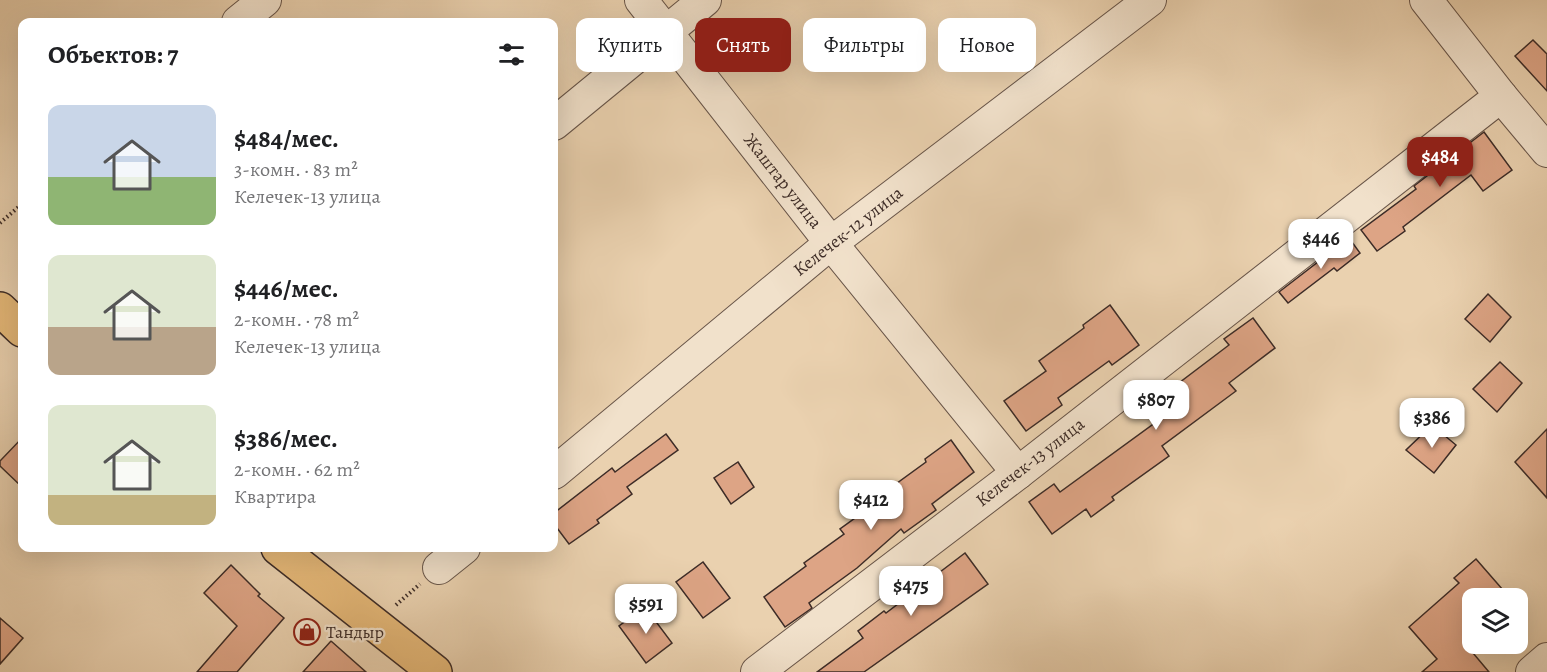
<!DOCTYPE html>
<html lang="ru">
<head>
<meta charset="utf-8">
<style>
	:root { --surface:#fff; --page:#f6f6f6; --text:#202124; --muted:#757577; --accent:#8f2418 }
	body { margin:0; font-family:Alegreya,serif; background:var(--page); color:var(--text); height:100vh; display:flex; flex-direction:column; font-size:22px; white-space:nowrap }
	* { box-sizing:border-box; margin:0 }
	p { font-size:20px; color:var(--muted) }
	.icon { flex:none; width:33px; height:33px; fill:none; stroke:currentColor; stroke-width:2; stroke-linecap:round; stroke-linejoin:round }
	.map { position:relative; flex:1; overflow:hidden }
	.sheet { position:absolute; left:18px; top:18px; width:540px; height:534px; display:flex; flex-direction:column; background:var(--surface); border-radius:12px; box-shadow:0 6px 24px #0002 }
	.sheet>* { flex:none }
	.top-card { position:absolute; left:576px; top:18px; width:570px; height:54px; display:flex; gap:12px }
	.controls { position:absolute; left:1462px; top:588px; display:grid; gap:12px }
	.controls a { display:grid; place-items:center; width:66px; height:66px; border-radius:12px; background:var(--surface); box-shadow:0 6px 24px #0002; font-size:30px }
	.price { position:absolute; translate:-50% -51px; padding:0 14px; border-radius:12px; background:#fff; color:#222; font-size:20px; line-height:39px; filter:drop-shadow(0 2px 3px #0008) }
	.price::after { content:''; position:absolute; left:50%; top:36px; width:18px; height:14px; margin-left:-9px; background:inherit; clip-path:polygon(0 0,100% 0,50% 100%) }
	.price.current { background:var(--accent); color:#fff }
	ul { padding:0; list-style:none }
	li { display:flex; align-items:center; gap:18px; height:150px; padding:0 30px }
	li span { display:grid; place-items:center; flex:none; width:168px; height:120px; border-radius:12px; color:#555 }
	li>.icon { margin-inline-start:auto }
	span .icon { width:72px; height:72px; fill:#fffc; stroke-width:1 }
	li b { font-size:26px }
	h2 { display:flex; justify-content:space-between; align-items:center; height:72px; padding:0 30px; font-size:26px }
	.tag { padding:0 21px; border-radius:12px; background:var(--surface); box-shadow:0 6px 24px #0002; font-size:21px; line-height:54px }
	.tag.current { background:var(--accent); color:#fff }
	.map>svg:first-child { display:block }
	.building { fill:#dda485; stroke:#3d2c27; stroke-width:1.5 }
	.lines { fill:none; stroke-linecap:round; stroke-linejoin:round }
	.minor-casing { stroke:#685549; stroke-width:34 }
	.major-casing { stroke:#3d2c27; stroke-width:36 }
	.path { stroke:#3d2c27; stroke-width:4; stroke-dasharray:1.5 3; stroke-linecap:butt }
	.minor { stroke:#f1e1cb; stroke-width:32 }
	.major { stroke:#e5b878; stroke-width:33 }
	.labels { text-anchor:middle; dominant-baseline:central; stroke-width:4.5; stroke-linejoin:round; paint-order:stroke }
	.street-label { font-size:18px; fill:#3d2c27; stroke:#f1e1cb }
	.poi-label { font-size:18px; fill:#3d2c27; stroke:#f1e1cb; text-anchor:start }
</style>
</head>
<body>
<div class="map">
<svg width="1547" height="672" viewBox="0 0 1547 672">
	<rect width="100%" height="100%" fill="#ead1af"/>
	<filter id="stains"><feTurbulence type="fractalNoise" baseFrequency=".00333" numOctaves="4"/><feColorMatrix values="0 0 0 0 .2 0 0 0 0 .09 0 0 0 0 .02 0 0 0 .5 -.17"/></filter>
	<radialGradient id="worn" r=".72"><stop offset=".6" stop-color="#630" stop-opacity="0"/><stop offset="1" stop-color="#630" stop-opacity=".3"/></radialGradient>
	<!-- building -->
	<g class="building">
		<path d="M 1533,40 L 1547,54 L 1547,91 L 1515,56 Z"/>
		<path d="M 1484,132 L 1512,170 L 1483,191 L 1471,175 L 1403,227 L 1405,231 L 1377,251 L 1361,230 L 1416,189 L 1414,186 Z"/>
		<path d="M 1349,238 L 1360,253 L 1337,271 L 1334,268 L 1288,303 L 1279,292 Z"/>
		<path d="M 1488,294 L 1511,317 L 1490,342 L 1465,319 Z"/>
		<path d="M 1110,305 L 1139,345 L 1112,365 L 1109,361 L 1058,398 L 1062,405 L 1026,431 L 1004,401 L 1046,371 L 1039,361 L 1084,328 L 1083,325 Z"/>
		<path d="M 1253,318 L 1275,348 L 1229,383 L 1236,391 L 1162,446 L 1169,456 L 1112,497 L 1114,500 L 1091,517 L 1086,509 L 1052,534 L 1029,502 L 1054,484 L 1060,492 L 1156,422 L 1146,408 L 1229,345 L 1224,339 Z"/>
		<path d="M 1500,362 L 1522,383 L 1497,412 L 1473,389 Z"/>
		<path d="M 1432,425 L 1456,445 L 1434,473 L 1406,450 Z"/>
		<path d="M 1547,429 L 1547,498 L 1515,462 Z"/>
		<path d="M 666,434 L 678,450 L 627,487 L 632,494 L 597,520 L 599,523 L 569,544 L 554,524 L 554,513 L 612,468 L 615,472 Z"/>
		<path d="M 22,438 L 22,487 L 0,466 L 0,461 Z"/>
		<path d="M 951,440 L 974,472 L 932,504 L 936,510 L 904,533 L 901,529 L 857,568 L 809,603 L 812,608 L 785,627 L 764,597 L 806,566 L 804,563 L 844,534 L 840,529 L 880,500 L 878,497 L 926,462 L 925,459 Z"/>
		<path d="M 738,462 L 754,487 L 731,504 L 714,478 Z"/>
		<path d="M 965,553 L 988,584 L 864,672 L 817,672 L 863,638 L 858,631 L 884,611 L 886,613 Z"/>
		<path d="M 1476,559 L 1510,598 L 1473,598 L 1473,653 L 1489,672 L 1422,672 L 1437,659 L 1409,627 L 1459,583 L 1454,578 Z"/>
		<path d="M 703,562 L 730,598 L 703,618 L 676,582 Z"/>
		<path d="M 231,565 L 260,594 L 258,596 L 284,618 L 237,672 L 197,672 L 237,626 L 204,593 Z"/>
		<path d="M 645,607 L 672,643 L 646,663 L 619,626 Z"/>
		<path d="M 0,618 L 23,638 L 0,664 Z"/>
		<path d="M 331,641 L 366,672 L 303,672 Z"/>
	</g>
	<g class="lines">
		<defs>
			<g id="minor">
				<path d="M 641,0 L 831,243 L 1018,473"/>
				<path d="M 1426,0 L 1501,96 L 1547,151"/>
				<path d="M 238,22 L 265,0"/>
				<path d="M 554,124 L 705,0"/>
				<path d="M 554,473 L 831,243 L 1150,0"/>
				<path d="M 439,568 L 464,548"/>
				<path d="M 757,672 L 1018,473 L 1501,96"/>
				<path d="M 1532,672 L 1547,659"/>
			</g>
			<g id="major">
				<path d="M 0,309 L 22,330"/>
				<path d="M 278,548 L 435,672"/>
			</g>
		</defs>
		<!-- minor casing -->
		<use href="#minor" class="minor-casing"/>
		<!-- major casing -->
		<use href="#major" class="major-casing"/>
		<!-- path -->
		<g class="path">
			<path d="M 0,223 L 22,204"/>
			<path d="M 396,605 L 420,584"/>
		</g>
		<!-- minor -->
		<use href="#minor" class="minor"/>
		<!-- major -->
		<use href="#major" class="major"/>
	</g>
	<!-- icons -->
	<defs>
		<symbol id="shop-ring" viewBox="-11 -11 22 22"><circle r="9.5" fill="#f1e1cb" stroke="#8f2418" stroke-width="1.5"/><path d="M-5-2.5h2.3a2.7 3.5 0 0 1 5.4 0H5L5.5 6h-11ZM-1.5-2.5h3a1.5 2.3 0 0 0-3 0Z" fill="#8f2418"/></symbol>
	</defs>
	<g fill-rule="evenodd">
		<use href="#shop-ring" x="292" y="617" width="30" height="30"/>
	</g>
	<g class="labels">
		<!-- street labels -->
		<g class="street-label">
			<text transform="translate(783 181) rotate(52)">Жаштар улица</text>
			<text transform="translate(848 231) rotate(-38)">Келечек-12 улица</text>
			<text transform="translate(1030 462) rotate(-38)">Келечек-13 улица</text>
		</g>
		<!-- poi labels -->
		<g class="poi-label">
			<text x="326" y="632">Тандыр</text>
		</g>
	</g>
	<rect width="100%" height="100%" filter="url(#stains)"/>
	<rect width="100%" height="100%" fill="url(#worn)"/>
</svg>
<div class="controls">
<a><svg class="icon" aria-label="layers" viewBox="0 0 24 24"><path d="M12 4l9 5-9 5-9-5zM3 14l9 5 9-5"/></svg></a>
</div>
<b class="price current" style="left:1440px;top:188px">$484</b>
<b class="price" style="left:1321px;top:270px">$446</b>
<b class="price" style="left:1156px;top:431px">$807</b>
<b class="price" style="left:1432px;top:449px">$386</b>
<b class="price" style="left:871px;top:531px">$412</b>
<b class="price" style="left:911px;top:617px">$475</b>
<b class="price" style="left:646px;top:635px">$591</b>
<div class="top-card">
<a class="tag">Купить</a>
<a class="tag current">Снять</a>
<a class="tag">Фильтры</a>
<a class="tag">Новое</a>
</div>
<section class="sheet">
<h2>Объектов: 7<svg class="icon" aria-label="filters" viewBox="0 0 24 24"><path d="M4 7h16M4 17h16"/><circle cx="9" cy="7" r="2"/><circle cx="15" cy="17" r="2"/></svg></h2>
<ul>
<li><span style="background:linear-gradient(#c9d6e8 60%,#8fb573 0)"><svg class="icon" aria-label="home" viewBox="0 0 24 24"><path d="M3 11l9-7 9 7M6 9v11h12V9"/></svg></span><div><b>$484/мес.</b><p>3-комн. · 83 m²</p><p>Келечек-13 улица</p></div></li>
<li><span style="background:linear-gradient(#dfe7d0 60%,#b9a48a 0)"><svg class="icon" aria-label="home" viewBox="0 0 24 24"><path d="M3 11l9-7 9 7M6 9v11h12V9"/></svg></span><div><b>$446/мес.</b><p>2-комн. · 78 m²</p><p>Келечек-13 улица</p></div></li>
<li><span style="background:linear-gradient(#dfe7d0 75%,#c2b280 0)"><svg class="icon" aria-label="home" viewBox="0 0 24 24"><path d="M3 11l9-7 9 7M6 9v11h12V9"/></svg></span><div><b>$386/мес.</b><p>2-комн. · 62 m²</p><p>Квартира</p></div></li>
</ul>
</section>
</div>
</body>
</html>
